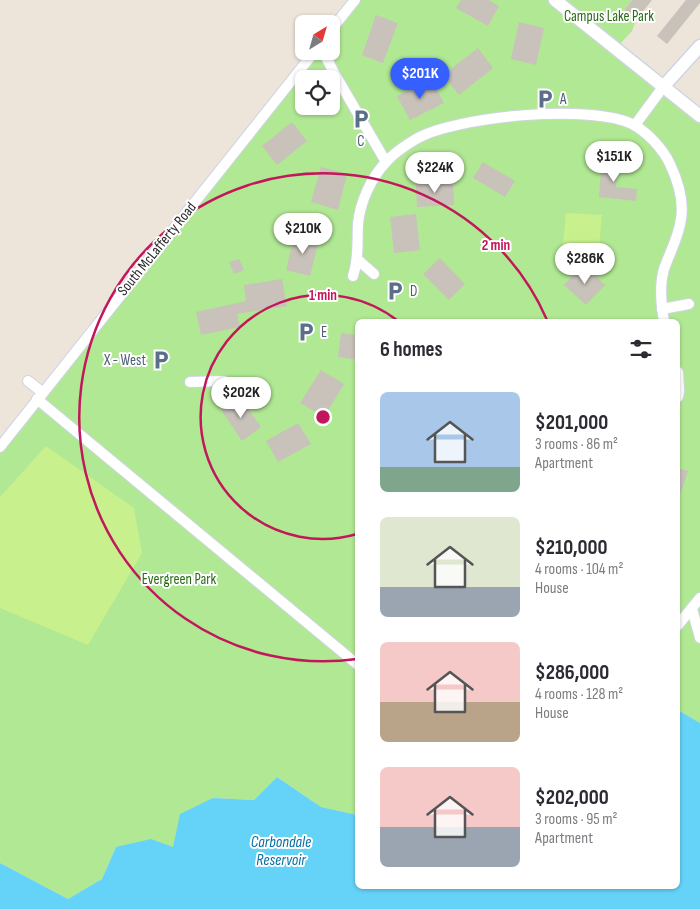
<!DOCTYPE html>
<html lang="en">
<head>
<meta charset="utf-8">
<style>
	:root { --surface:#fff; --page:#f7f7f7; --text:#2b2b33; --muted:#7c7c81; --accent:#355fff }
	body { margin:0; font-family:"Sofia Sans Condensed",sans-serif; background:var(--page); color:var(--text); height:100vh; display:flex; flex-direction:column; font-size:19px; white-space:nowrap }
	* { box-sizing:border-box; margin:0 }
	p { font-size:16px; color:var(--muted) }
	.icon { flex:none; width:28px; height:28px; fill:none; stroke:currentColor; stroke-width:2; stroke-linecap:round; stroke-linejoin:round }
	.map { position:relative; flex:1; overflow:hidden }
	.sheet { position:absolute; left:355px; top:319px; width:325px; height:570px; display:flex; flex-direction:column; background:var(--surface); border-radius:8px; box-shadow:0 1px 4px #0004 }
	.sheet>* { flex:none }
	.needle { width:32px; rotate:37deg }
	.tools { position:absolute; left:295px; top:15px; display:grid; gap:10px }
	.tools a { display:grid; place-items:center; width:45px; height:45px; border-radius:8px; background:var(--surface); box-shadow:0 1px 4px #0004; font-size:25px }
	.price { position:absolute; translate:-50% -42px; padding:0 11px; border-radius:18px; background:#fff; color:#222; font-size:16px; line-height:32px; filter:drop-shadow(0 1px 2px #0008) }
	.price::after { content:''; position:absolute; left:50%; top:30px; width:15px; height:11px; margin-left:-8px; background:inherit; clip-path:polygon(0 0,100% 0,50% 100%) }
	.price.current { background:var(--accent); color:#fff }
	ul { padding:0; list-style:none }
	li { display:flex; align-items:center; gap:15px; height:125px; padding:0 25px }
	li span { display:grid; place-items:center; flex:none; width:140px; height:100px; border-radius:8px; color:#555 }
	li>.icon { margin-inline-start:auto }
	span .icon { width:60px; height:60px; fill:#fffc; stroke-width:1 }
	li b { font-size:21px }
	h2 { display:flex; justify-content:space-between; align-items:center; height:60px; padding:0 25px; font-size:21px }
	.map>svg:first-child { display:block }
	.green { fill:#b1e893; fill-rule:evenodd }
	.pitch { fill:#c8f08d }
	.water { fill:#65d3f7 }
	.building { fill:#c8c2ba }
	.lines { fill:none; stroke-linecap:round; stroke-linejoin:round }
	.minor-casing { stroke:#cfd4e4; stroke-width:12 }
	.tertiary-casing { stroke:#cfd4e4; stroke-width:15 }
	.minor { stroke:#fff; stroke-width:10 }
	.tertiary { stroke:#fff; stroke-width:12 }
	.ring { fill:none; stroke:#c2185b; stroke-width:2.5 }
	.labels { text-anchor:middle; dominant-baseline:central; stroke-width:4; stroke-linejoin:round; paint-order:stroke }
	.park-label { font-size:15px; fill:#286b15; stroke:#fff }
	.service-label { font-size:15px; fill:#4e5e75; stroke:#fff; text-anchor:start }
	.street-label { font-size:15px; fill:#2a2a2a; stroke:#fff }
	.water-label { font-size:16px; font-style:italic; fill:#046fa3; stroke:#fff }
	.centre { fill:#c2185b; stroke:#fff; stroke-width:2.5 }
	.ring-label { font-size:15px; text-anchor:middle; font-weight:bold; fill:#c2185b; stroke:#fff; stroke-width:4; stroke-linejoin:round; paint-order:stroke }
</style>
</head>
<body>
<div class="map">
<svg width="700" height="909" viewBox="0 0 700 909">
	<rect width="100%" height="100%" fill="#ede5da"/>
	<!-- green -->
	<g class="green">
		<path d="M 355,0 L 555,0 L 700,116 L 700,723 L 678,710 L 678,321 L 358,321 L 357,815 L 321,807 L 277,777 L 254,800 L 213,798 L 173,847 L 116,847 L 102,879 L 68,899 L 0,863 L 0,448 L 315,51 L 331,51 L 331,30 ZM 304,79 L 331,79 L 331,106 L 304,106 Z"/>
		<path d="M 564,0 L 632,0 L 624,10 L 636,20 L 632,31 L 619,45 Z"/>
	</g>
	<!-- pitch -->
	<g class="pitch">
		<path d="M 566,213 L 602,215 L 598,258 L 562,254 Z"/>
		<path d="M 46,446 L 134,508 L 142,553 L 88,645 L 0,608 L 0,497 Z"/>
	</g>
	<!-- water -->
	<path class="water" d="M 678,710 L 700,723 L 700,909 L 0,909 L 0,863 L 68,899 L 102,879 L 116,847 L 151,839 L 173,847 L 180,814 L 213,798 L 254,800 L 277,777 L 321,807 L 357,815 L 358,886 L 678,886 Z"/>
	<!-- building -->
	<g class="building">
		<path d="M 461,0 L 489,0 L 499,6 L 488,26 L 456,8 Z"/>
		<path d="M 632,0 L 652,0 L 636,20 L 624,10 Z"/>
		<path d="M 686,0 L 700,0 L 700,3 L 667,44 L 657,36 Z"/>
		<path d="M 376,15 L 398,23 L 383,63 L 362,55 Z"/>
		<path d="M 519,22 L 544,28 L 536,65 L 511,59 Z"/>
		<path d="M 478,48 L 493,68 L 459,95 L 443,75 Z"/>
		<path d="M 431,79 L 444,103 L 410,120 L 397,96 Z"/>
		<path d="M 292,122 L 307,141 L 277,165 L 262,146 Z"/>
		<path d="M 602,159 L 618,161 L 616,187 L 637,189 L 636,201 L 599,197 Z"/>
		<path d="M 483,162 L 515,181 L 505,197 L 473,178 Z"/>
		<path d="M 321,167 L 347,174 L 338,210 L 311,202 Z"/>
		<path d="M 453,181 L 454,205 L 417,207 L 416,183 Z"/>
		<path d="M 416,214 L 420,250 L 394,253 L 390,217 Z"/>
		<path d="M 295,233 L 319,239 L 310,276 L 286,270 Z"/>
		<path d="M 440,258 L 465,284 L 449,300 L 423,274 Z"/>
		<path d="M 239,259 L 244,270 L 234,274 L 229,262 Z"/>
		<path d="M 584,264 L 605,285 L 586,305 L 564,285 Z"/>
		<path d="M 282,279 L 287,306 L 237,314 L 240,327 L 201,335 L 196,312 L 246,301 L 244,285 Z"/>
		<path d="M 341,333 L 358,335 L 358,360 L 338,357 Z"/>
		<path d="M 321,370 L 344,384 L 324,417 L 300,403 Z"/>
		<path d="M 240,397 L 261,427 L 242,441 L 221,410 Z"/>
		<path d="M 298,423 L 311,444 L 278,462 L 266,441 Z"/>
		<path d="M 678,468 L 688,471 L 679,498 L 678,498 Z"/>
	</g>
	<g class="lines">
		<defs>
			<g id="minor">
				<path d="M 331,30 L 355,0"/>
				<path d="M 323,51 L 333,71 L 386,162"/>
				<path d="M 635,125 L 663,87"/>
				<path d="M 357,259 L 374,274"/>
				<path d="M 353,276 C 359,259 357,241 358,224 C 360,202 371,178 386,162 C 393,154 406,145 416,139 C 455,116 594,103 634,125 C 648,133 663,149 670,164 C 677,179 684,201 681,219 C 679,236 670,252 664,269 C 659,286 661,304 664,321"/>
				<path d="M 662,309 L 689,304"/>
				<path d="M 678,372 L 679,391 L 678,397"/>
				<path d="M 28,381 L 42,392"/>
				<path d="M 190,382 L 224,381"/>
				<path d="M 37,399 L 358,665"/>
				<path d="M 0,447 L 315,51"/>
				<path d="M 692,609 L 700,638"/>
				<path d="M 678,625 L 700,598"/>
			</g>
			<g id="tertiary">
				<path d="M 555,0 L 700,116"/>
				<path d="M 663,87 L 700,46"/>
			</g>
		</defs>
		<!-- minor casing -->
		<use href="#minor" class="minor-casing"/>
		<!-- tertiary casing -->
		<use href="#tertiary" class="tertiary-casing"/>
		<!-- minor -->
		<use href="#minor" class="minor"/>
		<!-- tertiary -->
		<use href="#tertiary" class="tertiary"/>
	</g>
	<!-- distance rings -->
	<g class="ring">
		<path d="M357 534A122 122 0 1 1 398 321"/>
		<path d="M357 659A244 244 0 1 1 547 320"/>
	</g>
	<!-- icons -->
	<defs>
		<symbol id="parking-bare" viewBox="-9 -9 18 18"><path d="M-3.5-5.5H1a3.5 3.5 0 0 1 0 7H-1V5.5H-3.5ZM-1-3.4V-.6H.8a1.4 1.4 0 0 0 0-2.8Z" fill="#5c6f8a" stroke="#fff" stroke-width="2.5" paint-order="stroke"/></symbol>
	</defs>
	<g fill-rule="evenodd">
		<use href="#parking-bare" x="531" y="85" width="28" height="28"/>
		<use href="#parking-bare" x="347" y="105" width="28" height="28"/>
		<use href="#parking-bare" x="381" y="277" width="28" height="28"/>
		<use href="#parking-bare" x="292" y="318" width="28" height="28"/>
		<use href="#parking-bare" x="147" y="346" width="28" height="28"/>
	</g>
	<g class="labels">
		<!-- park labels -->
		<g class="park-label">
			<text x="609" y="16">Campus Lake Park</text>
			<text x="179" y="579">Evergreen Park</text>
		</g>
		<!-- service labels -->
		<g class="service-label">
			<text x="560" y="99">A</text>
			<text x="361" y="141" text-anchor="middle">C</text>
			<text x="410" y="291">D</text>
			<text x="321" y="332">E</text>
			<text x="146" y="360" text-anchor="end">X - West</text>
		</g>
		<!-- street labels -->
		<g class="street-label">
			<text transform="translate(157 249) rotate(-51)">South McLafferty Road</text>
		</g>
		<!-- water labels -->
		<g class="water-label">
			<text x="281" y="842">Carbondale<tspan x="281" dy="18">Reservoir</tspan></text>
		</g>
	</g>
	<circle cx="323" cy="417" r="8" class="centre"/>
	<g class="ring-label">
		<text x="496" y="250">2 min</text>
		<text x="323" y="300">1 min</text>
	</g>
</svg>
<div class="tools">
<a><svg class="needle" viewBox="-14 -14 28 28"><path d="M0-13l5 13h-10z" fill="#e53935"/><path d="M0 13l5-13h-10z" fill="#7c7c81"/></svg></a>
<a><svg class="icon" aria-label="locate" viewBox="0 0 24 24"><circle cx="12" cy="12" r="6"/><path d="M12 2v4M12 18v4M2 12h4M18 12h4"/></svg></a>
</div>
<b class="price current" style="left:420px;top:100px">$201K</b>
<b class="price" style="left:614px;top:183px">$151K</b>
<b class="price" style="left:435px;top:194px">$224K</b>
<b class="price" style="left:303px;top:255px">$210K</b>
<b class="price" style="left:585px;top:285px">$286K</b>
<b class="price" style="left:241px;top:419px">$202K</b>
<section class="sheet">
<h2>6 homes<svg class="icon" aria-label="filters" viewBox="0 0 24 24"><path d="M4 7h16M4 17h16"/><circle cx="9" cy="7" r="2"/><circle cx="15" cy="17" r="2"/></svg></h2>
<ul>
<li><span style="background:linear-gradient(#a9c7e8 75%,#7fa58c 0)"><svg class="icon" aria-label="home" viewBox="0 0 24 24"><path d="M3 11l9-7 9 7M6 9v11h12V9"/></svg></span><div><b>$201,000</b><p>3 rooms · 86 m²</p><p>Apartment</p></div></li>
<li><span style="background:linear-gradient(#dfe7d0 70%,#9aa5b1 0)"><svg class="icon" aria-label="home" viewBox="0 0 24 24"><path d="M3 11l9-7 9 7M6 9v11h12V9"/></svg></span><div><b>$210,000</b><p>4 rooms · 104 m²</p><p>House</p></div></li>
<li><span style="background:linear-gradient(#f6c9c9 60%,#b9a48a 0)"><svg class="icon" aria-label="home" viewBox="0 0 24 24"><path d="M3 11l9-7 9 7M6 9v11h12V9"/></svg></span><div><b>$286,000</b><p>4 rooms · 128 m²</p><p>House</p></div></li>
<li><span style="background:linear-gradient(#f6c9c9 60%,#9aa5b1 0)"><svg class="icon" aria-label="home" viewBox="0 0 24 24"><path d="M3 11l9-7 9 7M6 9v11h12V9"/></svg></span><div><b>$202,000</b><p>3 rooms · 95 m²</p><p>Apartment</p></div></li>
</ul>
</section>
</div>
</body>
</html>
